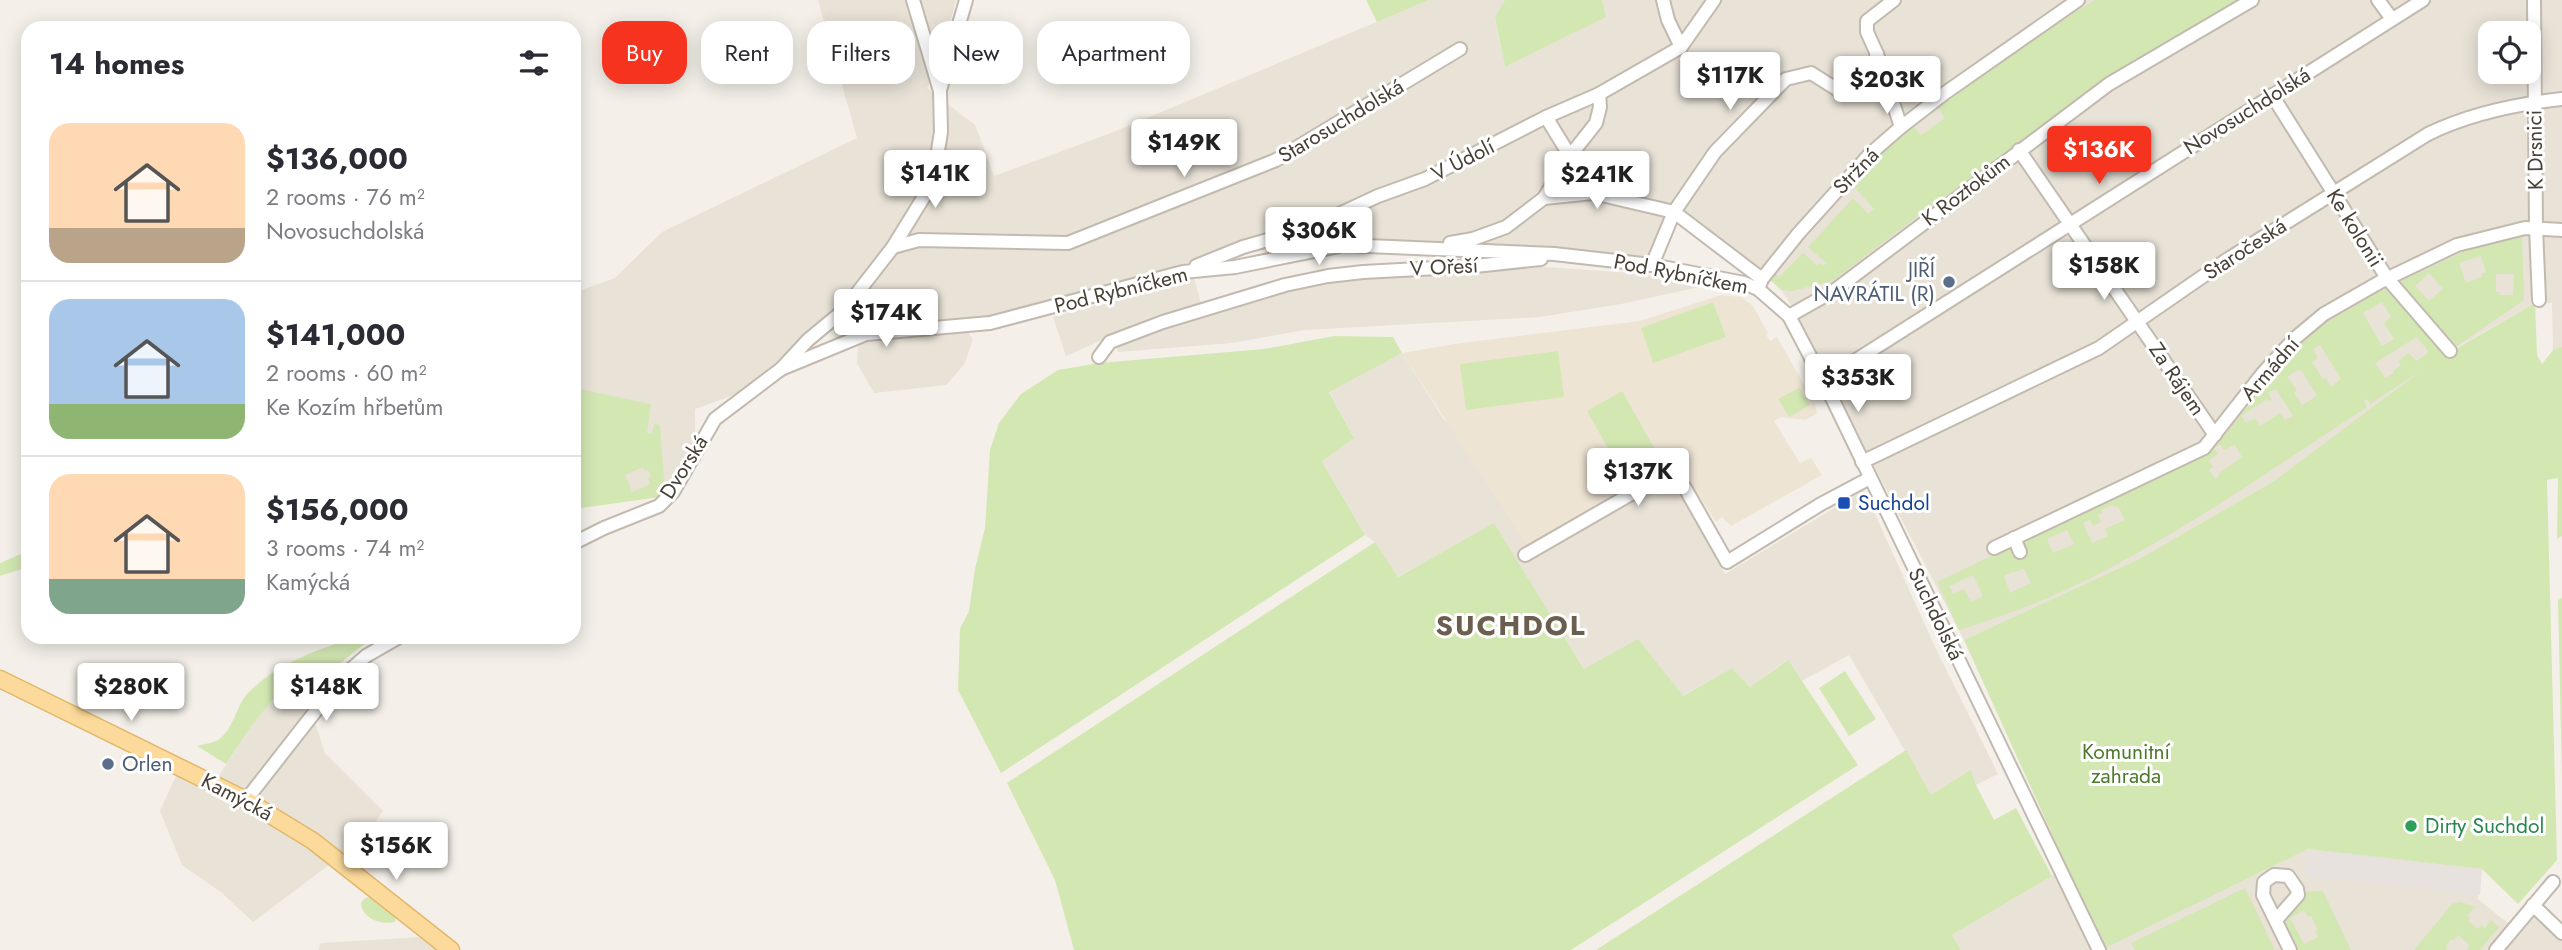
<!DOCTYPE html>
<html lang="en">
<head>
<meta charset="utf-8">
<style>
	:root { --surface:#fff; --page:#f7f7f7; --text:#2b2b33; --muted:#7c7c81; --line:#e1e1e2; --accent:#f5331f }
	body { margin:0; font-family:Jost,sans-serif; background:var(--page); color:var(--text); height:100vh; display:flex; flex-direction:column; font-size:26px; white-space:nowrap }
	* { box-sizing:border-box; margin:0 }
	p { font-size:23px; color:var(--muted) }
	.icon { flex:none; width:38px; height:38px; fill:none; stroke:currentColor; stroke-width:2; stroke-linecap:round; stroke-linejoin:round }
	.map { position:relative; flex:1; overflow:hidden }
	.details { position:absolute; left:21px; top:21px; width:560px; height:623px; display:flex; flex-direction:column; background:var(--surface); border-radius:21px; box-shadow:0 4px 18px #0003 }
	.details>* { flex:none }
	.top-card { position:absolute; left:602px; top:21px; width:665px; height:63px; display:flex; gap:14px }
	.fabs { position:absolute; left:2478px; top:21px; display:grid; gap:14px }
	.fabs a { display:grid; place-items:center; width:63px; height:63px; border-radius:14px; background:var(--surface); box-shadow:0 4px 18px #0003; font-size:35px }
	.price { position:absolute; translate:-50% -60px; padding:0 16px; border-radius:7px; background:#fff; color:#222; font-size:23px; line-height:46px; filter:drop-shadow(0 2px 4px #0008) }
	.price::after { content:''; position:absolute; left:50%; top:42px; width:21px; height:16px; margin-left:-10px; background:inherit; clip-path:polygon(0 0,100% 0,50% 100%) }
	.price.selected { background:var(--accent); color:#fff }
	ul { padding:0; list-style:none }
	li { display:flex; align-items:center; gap:21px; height:175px; padding:0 28px }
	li+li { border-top:2px solid var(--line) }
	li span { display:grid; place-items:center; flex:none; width:196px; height:140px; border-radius:21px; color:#555 }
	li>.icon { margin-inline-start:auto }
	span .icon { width:84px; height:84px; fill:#fffc; stroke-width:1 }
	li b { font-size:30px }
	h2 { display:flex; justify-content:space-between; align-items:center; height:84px; padding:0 28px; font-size:30px }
	.pill { padding:0 24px; border-radius:21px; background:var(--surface); box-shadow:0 4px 18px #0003; font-size:24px; line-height:63px }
	.pill.selected { background:var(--accent); color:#fff }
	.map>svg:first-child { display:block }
	.residential { fill:#e8e2d7; fill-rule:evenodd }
	.industrial { fill:#e7e2de }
	.education { fill:#ede4d4 }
	.green { fill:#d3e7b3; fill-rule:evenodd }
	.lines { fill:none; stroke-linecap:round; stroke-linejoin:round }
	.minor-casing { stroke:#c3baaf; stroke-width:16 }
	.major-casing { stroke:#e2b76a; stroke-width:19 }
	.minor { stroke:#fff; stroke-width:12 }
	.major { stroke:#fcda9b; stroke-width:16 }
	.service-dot { fill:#5c6f8a; stroke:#fff; stroke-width:2.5 }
	.transit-dot { fill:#1a4fb4; stroke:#fff; stroke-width:2.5 }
	.leisure-dot { fill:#2e9e5b; stroke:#fff; stroke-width:2.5 }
	.labels { text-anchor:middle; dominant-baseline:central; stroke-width:6; stroke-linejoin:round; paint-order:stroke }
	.street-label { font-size:21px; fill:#484138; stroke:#fff }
	.service-label { font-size:21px; fill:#4e5e75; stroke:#fff; text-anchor:end }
	.transit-label { font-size:21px; fill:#164399; stroke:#fff; text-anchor:start }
	.park-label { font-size:21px; fill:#4d792b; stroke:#fff }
	.leisure-label { font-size:21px; fill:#27864d; stroke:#fff; text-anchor:start }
	.district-label { font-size:28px; font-weight:bold; letter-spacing:2px; fill:#6a5e4f; stroke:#fff }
</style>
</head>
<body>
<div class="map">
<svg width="2562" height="950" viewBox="0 0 2562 950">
	<rect width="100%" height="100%" fill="#f4f0e9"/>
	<!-- residential -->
	<g class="residential">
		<path d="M 818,0 L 956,0 L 940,62 L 927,88 L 975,125 L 994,176 L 1111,133 L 1429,0 L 1505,0 L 1495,18 L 1505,67 L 1605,17 L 1602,0 L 2562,0 L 2562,347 L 2553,350 L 2552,303 L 2535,303 L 2450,351 L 2274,481 L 2139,559 L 1964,640 L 1791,305 L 1780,288 L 1760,270 L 1671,204 L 1649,257 L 1547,248 L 1338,241 L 1334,209 L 1305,224 L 1238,241 L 1180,266 L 994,317 L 872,329 L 860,304 L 846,302 L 846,306 L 736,394 L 695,409 L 695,443 L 686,461 L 660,495 L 574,507 L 574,293 L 615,278 L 662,232 L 857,138 ZM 2490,33 L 2529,33 L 2529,72 L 2490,72 Z"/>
		<path d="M 1531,266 L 1632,273 L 1709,285 L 1621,304 L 1540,317 L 1304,330 L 1232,343 L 1118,352 L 1113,335 L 1066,356 L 1053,317 L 1194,278 L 1204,314 L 1326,278 Z"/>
		<path d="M 911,331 L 968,332 L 973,339 L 965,363 L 946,385 L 874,393 L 857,363 L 858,344 L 887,334 Z"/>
		<path d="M 1402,353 L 1444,420 L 1612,491 L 1623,485 L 1629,486 L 1664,466 L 1725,574 L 1864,490 L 1936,649 L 1998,774 L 1976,785 L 1971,771 L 1931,795 L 1849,655 L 1802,681 L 1787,660 L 1750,687 L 1732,668 L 1682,696 L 1585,670 L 1494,524 L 1397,577 L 1375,542 L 1365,535 L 1322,460 L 1354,438 L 1329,391 Z"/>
		<path d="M 279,691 L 312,714 L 325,753 L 383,811 L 355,852 L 337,859 L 253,922 L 222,893 L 182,865 L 160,811 L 180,767 L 214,783 L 253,724 Z"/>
		<path d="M 2308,849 L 2482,869 L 2478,899 L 2514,928 L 2533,905 L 2562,933 L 2562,950 L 1961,950 L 1952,935 L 2067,867 L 2107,946 Z"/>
		<path d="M 421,937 L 438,950 L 318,950 L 321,943 Z"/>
	</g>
	<!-- industrial -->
	<path class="industrial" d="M 2308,849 L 2482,869 L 2480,895 L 2305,876 Z"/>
	<!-- education -->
	<path class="education" d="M 1721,295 L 1741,297 L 1753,306 L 1768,333 L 1766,335 L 1770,341 L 1777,337 L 1815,404 L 1817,414 L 1805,420 L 1781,417 L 1774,421 L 1800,463 L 1811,458 L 1822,475 L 1731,526 L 1722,517 L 1716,522 L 1688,479 L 1688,475 L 1664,466 L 1629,486 L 1623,485 L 1612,491 L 1611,497 L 1527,545 L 1402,353 L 1454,344 L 1640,321 Z"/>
	<!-- green -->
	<g class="green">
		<path d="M 1366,0 L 1429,0 L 1377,22 Z"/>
		<path d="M 1505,0 L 1602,0 L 1606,17 L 1505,67 L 1495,17 Z"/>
		<path d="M 2095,0 L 2240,0 L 1935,203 L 1832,281 L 1792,291 L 1781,290 L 1770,280 L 1769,274 L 1772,271 L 1779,277 L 1803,253 L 1817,265 L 1820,263 L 1824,266 L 1826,263 L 1808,247 L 1853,198 L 1868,214 L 1874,209 L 1850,182 L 1913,126 L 1921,135 L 1945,118 L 1938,108 L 2039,34 Z"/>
		<path d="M 2522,237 L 2524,300 L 2457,346 L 2399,282 L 2472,248 ZM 2481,256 L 2486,272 L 2481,274 L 2482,277 L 2466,283 L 2459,263 ZM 2429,273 L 2443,289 L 2429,301 L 2415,286 ZM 2496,274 L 2514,274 L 2513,295 L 2500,295 L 2499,292 L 2496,292 Z"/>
		<path d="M 2385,288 L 2445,355 L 2535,303 L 2537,355 L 2542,364 L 2553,350 L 2562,347 L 2562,536 L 2557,539 L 2558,478 L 2547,480 L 2557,860 L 2518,904 L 2482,869 L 2308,849 L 2107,947 L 2067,867 L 1964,640 L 2139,559 L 2274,481 L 2421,371 L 2370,404 L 2367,399 L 2364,401 L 2367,407 C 2264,474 2163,547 2050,597 C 2020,610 1989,620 1959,630 L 1937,582 L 2202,456 L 2216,446 L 2286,359 L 2317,328 ZM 2382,302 L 2391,317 L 2384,323 L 2394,339 L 2382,346 L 2363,313 ZM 2417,337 L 2428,351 L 2426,355 L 2416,361 L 2409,353 L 2398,361 L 2401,365 L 2393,371 L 2394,373 L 2385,378 L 2375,363 ZM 2320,345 L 2341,379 L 2331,387 L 2326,378 L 2323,379 L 2312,362 L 2318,358 L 2313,350 ZM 2298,370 L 2302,371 L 2317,396 L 2302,405 L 2294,393 L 2297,390 L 2287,377 ZM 2276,389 L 2293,416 L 2285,420 L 2280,413 L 2260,426 L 2255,418 L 2246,423 L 2241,416 L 2267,399 L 2269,401 L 2272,400 L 2268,393 ZM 2220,444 L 2224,450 L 2235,445 L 2242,457 L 2218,474 L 2219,476 L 2215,479 L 2209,470 L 2213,467 L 2209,460 L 2218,454 L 2214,448 ZM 2113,505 L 2114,507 L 2118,506 L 2125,520 L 2105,529 L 2108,536 L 2092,543 L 2083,523 L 2090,520 L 2093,526 L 2101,522 L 2098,515 L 2102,513 L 2101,510 ZM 2067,530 L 2074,544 L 2053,553 L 2047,539 ZM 2024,569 L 2031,583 L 2010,593 L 2004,576 L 2014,571 L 2015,572 ZM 1973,575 L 1983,596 L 1971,602 L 1964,589 L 1953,594 L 1949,586 Z"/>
		<path d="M 1713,302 L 1726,337 L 1653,363 L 1641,328 Z"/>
		<path d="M 1334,336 L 1393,337 L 1402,353 L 1329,392 L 1354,438 L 1322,461 L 1365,535 L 1001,773 L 958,690 L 960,629 L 969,611 L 975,569 L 985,528 L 990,450 L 999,423 L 1021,394 L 1058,370 L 1099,363 L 1264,349 Z"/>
		<path d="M 1558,351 L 1564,397 L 1466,410 L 1460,364 Z"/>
		<path d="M 574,388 L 651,404 L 647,433 L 652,434 L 654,424 L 660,425 L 665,493 L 660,497 L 574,509 ZM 643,467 L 645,471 L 648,470 L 651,476 L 648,478 L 650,484 L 632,492 L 625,475 Z"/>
		<path d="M 1799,388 L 1810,405 L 1789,417 L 1778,399 Z"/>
		<path d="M 1622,391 L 1661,460 L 1626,480 L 1587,411 Z"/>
		<path d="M 1494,523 L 1584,669 L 1638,639 L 1683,696 L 1732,668 L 1750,687 L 1788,660 L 1858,765 L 1571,950 L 1074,950 L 1055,880 L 1007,783 L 1375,542 L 1398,577 Z"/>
		<path d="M 28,551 L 28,567 L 0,576 L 0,563 Z"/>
		<path d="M 2562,598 L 2562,779 L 2558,600 Z"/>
		<path d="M 358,637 L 373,637 L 338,665 L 300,705 L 279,692 L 253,724 L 226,764 L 197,746 C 203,744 213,743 218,740 C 233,730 236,707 247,694 C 277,663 318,649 358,637 Z"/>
		<path d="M 1845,671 L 1876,719 L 1849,736 L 1819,688 Z"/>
		<path d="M 1906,750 L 1931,795 L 1971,770 L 1976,785 L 1994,820 L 2016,808 L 2052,876 L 1952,935 L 1961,950 L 1596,950 Z"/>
		<path d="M 2245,888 L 2275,950 L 2135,950 L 2131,943 Z"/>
		<path d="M 2323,891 L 2351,950 L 2296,950 L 2285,926 L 2287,920 L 2301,902 L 2305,892 ZM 2304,910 L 2308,917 L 2311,916 L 2318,930 L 2316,931 L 2318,937 L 2304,944 L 2290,918 Z"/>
		<path d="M 371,897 L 396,916 L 395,922 C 380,925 363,919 361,903 L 365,898 Z"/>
		<path d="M 2461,902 L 2478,908 L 2474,908 L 2467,916 L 2470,918 L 2468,921 L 2478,929 L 2481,925 L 2485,928 L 2491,920 L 2499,927 L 2480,950 L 2467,950 L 2470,945 L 2458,935 L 2454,940 L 2451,939 L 2446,946 L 2448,948 L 2446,950 L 2414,950 L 2452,904 Z"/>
	</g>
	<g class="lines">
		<defs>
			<g id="minor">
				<path d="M 1663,0 L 1668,20 L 1681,47"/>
				<path d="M 1894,0 L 1867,21 L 1867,32 L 1877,54 L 1901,127"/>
				<path d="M 2378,0 L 2392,19"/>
				<path d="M 2534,0 L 2536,227 L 2539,300"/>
				<path d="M 940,90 L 966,0"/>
				<path d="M 2272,95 L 2387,278 L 2450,351"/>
				<path d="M 1546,117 L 1570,156"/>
				<path d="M 2019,150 L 2215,435"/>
				<path d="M 1544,198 L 1570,156 L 1596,123 L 1600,107 L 1599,94"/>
				<path d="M 1450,243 L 1473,239 L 1506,227 L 1544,198 L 1593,193 L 1674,212 L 1762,279"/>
				<path d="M 893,247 L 919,240 L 1068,243 L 1276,160 L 1460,49"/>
				<path d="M 1652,265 L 1674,212 L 1715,152 L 1786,79 L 1811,73 L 1838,90 L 1856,92 L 1869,78 L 1877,54"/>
				<path d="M 1196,266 L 1243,247 L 1307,229 L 1378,196 L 1425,179 L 1546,117 L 1599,94 L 1681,47 L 1714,0"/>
				<path d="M 1758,289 L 1762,279 L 1798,234 L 1870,154 L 1901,127 L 1945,93 L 2078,0"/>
				<path d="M 1789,316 L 1835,290 L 2109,84 L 2252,0"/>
				<path d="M 1099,357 L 1110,342 L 1163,322 L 1285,285 L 1328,276 L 1363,272 L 1475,266 L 1541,259"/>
				<path d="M 781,369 L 866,334 L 990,323 L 1183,272 L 1235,267 L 1344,245 L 1554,254 L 1652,265 L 1744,283 L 1758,289 L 1789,316 L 1832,398 L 2099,950"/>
				<path d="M 1823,381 L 2423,0"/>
				<path d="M 1862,462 L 2099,348 L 2228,259 L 2428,134 C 2469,114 2516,104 2562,99"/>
				<path d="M 2014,538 L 2020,552"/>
				<path d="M 574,543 L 604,528 L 659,506 L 673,492 L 715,419 L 781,369 L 808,340 L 844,310 L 893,247 L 933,182 L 941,132 L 940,91 L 913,0"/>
				<path d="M 1994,548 L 2204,448 L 2263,373 L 2294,339 L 2324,314 L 2380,282 L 2457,245 L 2525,228 L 2562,230"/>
				<path d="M 1525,555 L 1657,479 L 1677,481 L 1685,488 L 1727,562 L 1821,504 L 1870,478"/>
				<path d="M 246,800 L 343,676 L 366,656 L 399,637"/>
				<path d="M 2533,905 L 2562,933"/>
				<path d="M 2276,920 L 2298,895 L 2297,889 L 2288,876 L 2274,875 L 2264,882 L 2263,895 L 2290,950"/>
				<path d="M 2496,950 L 2553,882"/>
			</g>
			<path id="major" d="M 0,679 L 246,800 L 313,841 L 451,950"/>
		</defs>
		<!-- minor casing -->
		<use href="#minor" class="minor-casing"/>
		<!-- major casing -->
		<use href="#major" class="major-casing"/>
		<!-- minor -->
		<use href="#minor" class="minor"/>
		<!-- major -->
		<use href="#major" class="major"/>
	</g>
	<!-- markers -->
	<g class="service-dot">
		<circle cx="1949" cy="282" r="7"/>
		<circle cx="108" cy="764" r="7"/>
	</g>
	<rect class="transit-dot" x="1837" y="496" width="14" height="14" rx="3.5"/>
	<circle class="leisure-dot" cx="2411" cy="826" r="7"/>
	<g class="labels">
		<!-- street labels -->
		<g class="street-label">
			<text transform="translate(2247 111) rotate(-32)">Novosuchdolská</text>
			<text transform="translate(1341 121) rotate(-31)">Starosuchdolská</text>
			<text transform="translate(2535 150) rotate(-91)">K Drsnici</text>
			<text transform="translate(1463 160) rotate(-27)">V Údolí</text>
			<text transform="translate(1856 171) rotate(-46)">Stržná</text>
			<text transform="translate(1966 190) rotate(-37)">K Roztokům</text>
			<text transform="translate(2355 228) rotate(58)">Ke kolonii</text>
			<text transform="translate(2245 249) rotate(-33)">Staročeská</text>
			<text transform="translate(1444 267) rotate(-3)">V Ořeší</text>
			<text transform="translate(1681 274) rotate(11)">Pod Rybníčkem</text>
			<text transform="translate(1121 290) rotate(-14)">Pod Rybníčkem</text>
			<text transform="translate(2270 369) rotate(-49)">Armádní</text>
			<text transform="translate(2177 379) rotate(56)">Za Rájem</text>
			<text transform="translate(684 467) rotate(-58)">Dvorská</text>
			<text transform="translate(1936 614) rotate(64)">Suchdolská</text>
			<text transform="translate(237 797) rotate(28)">Kamýcká</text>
		</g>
		<!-- service labels -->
		<g class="service-label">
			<text x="1935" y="270">JIŘÍ<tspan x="1935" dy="24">NAVRÁTIL (R)</tspan></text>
			<text x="122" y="764" text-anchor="start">Orlen</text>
		</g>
		<!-- transit labels -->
		<g class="transit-label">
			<text x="1858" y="503">Suchdol</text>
		</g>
		<!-- park labels -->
		<g class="park-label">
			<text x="2126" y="752">Komunitní<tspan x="2126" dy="24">zahrada</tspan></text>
		</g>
		<!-- leisure labels -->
		<g class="leisure-label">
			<text x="2425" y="826">Dirty Suchdol</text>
		</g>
		<!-- district labels -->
		<g class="district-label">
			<text x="1511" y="625">SUCHDOL</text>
		</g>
	</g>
</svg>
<div class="fabs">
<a><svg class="icon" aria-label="locate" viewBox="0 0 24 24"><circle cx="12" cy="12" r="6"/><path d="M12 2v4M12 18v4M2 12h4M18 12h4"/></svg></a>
</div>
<b class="price" style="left:1730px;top:112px">$117K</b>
<b class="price" style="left:1887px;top:116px">$203K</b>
<b class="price" style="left:1184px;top:179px">$149K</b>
<b class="price selected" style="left:2099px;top:186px">$136K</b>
<b class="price" style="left:935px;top:210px">$141K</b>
<b class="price" style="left:1597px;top:211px">$241K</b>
<b class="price" style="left:1319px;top:267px">$306K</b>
<b class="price" style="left:2104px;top:302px">$158K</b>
<b class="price" style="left:886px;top:349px">$174K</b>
<b class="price" style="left:1858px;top:414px">$353K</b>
<b class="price" style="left:1638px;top:508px">$137K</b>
<b class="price" style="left:131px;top:723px">$280K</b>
<b class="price" style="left:326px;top:723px">$148K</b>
<b class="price" style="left:396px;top:882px">$156K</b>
<div class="top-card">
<a class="pill selected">Buy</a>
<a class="pill">Rent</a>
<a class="pill">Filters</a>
<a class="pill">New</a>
<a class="pill">Apartment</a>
</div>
<section class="details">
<h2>14 homes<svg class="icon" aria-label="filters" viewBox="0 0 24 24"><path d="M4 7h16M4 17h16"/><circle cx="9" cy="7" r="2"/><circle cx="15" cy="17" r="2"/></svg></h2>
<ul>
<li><span style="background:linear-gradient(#ffd9b3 75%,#b9a48a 0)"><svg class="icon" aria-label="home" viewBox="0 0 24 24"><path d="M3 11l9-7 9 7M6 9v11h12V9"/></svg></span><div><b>$136,000</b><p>2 rooms · 76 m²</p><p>Novosuchdolská</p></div></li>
<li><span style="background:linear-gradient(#a9c7e8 75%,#8fb573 0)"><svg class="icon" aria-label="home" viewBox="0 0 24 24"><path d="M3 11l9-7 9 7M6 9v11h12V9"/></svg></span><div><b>$141,000</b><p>2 rooms · 60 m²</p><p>Ke Kozím hřbetům</p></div></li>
<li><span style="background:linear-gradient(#ffd9b3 75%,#7fa58c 0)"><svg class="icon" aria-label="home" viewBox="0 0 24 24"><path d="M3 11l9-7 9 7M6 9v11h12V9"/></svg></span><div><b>$156,000</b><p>3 rooms · 74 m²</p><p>Kamýcká</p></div></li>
</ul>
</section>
</div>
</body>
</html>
